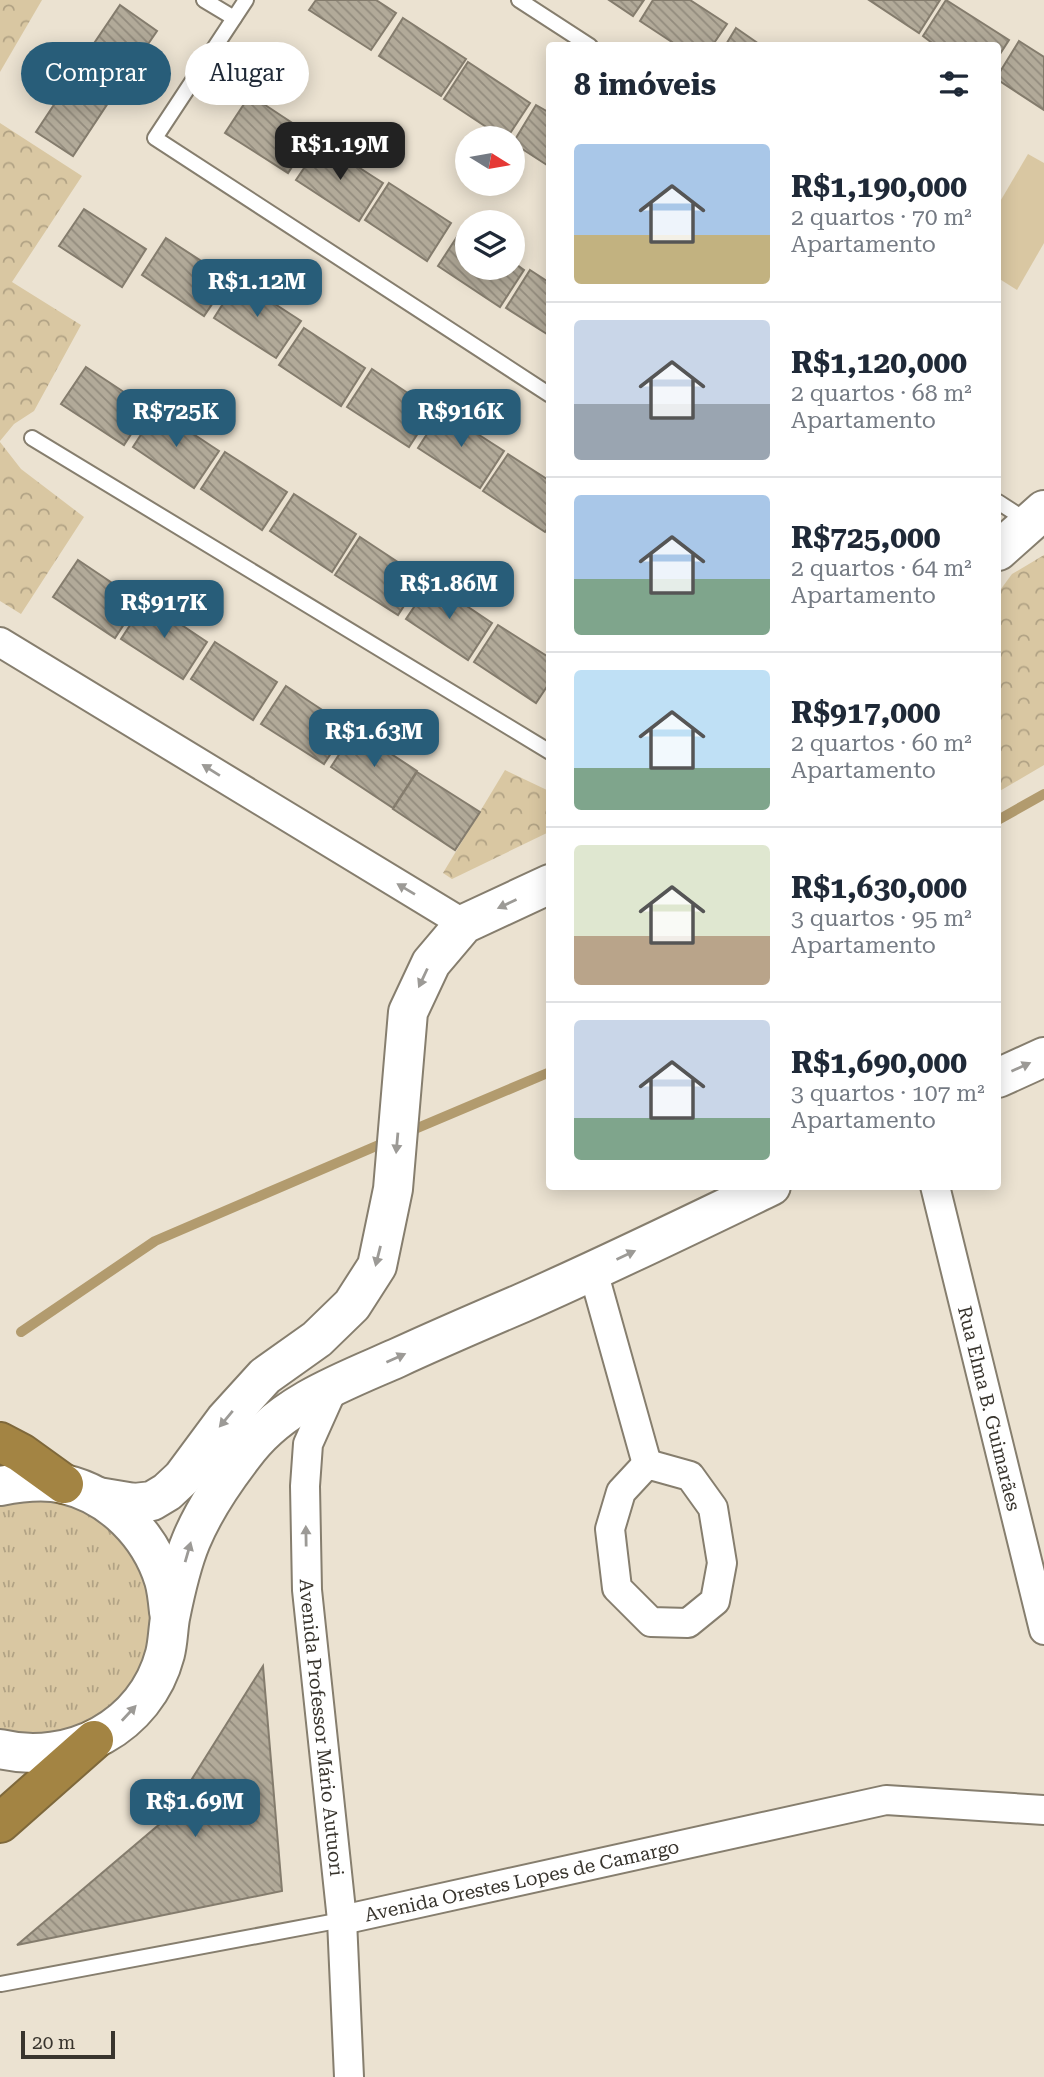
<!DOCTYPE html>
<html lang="pt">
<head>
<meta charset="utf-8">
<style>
	:root { --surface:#fff; --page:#f2f2f3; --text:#1f2937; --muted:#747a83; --line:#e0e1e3; --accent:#285d79 }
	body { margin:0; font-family:"Roboto Serif",serif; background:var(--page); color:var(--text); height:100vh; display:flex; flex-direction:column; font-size:26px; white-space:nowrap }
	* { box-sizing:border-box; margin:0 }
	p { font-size:23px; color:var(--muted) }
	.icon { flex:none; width:38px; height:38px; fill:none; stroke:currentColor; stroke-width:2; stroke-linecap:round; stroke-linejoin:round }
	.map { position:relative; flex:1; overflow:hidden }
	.panel { position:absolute; left:546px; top:42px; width:455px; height:1148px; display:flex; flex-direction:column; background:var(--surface); border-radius:7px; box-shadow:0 4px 18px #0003 }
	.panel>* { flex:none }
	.hud { position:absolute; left:21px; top:42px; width:420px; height:63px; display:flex; gap:14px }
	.needle { width:46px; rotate:101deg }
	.tools { position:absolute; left:455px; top:126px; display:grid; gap:14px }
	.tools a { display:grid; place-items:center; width:70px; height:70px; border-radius:50%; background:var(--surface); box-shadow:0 4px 18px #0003; font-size:35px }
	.scale { position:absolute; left:21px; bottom:18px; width:94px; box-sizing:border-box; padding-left:7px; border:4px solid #38342d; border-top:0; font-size:19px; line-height:24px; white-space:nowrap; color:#38342d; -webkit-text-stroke:5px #ebe2d1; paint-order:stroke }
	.price { position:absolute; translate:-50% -60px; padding:0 16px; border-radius:14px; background:var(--accent); color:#fff; font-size:23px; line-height:46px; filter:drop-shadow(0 2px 4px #0008) }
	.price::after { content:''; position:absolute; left:50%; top:42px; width:21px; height:16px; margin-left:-10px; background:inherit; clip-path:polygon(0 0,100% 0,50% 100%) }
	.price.on { background:#222; color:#fff }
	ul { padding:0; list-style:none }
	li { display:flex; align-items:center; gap:21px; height:175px; padding:0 28px }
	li+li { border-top:2px solid var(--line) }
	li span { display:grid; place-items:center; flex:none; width:196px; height:140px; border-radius:7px; color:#555 }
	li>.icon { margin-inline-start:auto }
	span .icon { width:84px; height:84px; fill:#fffc; stroke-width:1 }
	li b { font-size:30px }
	h2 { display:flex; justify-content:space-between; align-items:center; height:84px; padding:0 28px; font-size:30px }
	.tag { padding:0 24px; border-radius:32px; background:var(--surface); box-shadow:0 4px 18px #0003; font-size:24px; line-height:63px }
	.tag.on { background:var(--accent); color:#fff }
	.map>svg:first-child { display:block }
	.grass { fill:url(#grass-tufts) }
	.forest { fill:url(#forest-crowns) }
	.pitch { fill:#d9c7a2 }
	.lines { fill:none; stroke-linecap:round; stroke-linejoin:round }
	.stream { stroke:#b29b6e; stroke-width:10 }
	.building { fill:url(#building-back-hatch); stroke:#847c6d; stroke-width:2 }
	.service-casing { stroke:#867e6e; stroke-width:18 }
	.minor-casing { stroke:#867e6e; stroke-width:32 }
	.secondary-casing { stroke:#867e6e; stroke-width:42 }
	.motorway-casing { stroke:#7e683b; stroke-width:42 }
	.service { stroke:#fff; stroke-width:14 }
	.minor { stroke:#fff; stroke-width:28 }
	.secondary { stroke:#fff; stroke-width:38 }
	.motorway { stroke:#a38443; stroke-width:38 }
	.oneway { fill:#9c9a96 }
	.labels { text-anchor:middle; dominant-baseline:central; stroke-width:6; stroke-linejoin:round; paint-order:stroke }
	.street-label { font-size:19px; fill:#38342d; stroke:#ebe2d1 }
</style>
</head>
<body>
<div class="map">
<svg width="1044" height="2077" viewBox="0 0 1044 2077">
	<defs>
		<pattern id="grass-tufts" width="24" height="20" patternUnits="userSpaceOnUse" patternTransform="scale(1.75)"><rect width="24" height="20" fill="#d9c7a2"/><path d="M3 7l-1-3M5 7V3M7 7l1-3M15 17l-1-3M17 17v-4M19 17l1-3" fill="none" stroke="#b1a284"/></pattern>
		<pattern id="forest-crowns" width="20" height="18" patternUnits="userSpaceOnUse" patternTransform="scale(1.75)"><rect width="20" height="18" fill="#d9c7a2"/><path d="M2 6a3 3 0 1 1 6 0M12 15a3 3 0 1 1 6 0" fill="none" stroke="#b1a284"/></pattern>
		<pattern id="building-back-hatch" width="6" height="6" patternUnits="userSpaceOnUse" patternTransform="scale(1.75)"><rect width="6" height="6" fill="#b2aa99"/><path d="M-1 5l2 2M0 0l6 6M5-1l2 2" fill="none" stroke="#928b7d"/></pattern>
	</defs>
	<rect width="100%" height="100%" fill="#ebe2d1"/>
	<!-- grass -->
	<path class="grass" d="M 20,1499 L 62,1501 L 100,1517 L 131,1545 L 150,1583 L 155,1624 L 146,1665 L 126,1697 L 63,1736 L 0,1733 L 0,1505 Z"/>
	<!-- forest -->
	<g class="forest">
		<path d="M 0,0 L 42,0 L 0,72 Z"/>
		<path d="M 0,123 L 82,176 L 12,282 L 81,325 L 34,411 L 14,424 L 0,441 Z"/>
		<path d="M 0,442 L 21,469 L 84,517 L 21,614 L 0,601 Z"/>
		<path d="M 1044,555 L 1044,765 L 998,792 L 998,593 L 1012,574 Z"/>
		<path d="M 505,770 L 549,791 L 549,832 L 452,879 L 443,873 Z"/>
	</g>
	<!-- pitch -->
	<path class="pitch" d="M 1028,154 L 1044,163 L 1044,243 L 1017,290 L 998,278 L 998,205 Z"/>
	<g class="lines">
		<!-- stream -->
		<g class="stream">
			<path d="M 998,820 L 1044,794"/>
			<path d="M 408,1132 L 550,1072"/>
			<path d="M 21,1332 L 155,1241 L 388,1141"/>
		</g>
	</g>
	<!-- building -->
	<g class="building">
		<path d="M 316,0 L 376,0 L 396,13 L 371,50 L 309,10 Z"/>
		<path d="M 609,0 L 644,0 L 633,16 Z"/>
		<path d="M 653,0 L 690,0 L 727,24 L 712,46 L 678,46 L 640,21 Z"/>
		<path d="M 869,0 L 940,0 L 919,33 Z"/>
		<path d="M 946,0 L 1009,40 L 998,57 L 998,46 L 936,46 L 923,36 Z"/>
		<path d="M 120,5 L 157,31 L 115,92 L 78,67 Z"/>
		<path d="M 403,18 L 466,59 L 441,96 L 379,56 Z"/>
		<path d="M 736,28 L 762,46 L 725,46 Z"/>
		<path d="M 1019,41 L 1044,57 L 1044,110 L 998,80 L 998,75 Z"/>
		<path d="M 468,62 L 530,103 L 507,138 L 503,138 L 444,99 Z"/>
		<path d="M 77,70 L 114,94 L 73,156 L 36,132 Z"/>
		<path d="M 250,95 L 312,136 L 288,173 L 225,133 Z"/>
		<path d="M 536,105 L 550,113 L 550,167 L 513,143 Z"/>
		<path d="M 321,143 L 383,183 L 359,221 L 296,180 Z"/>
		<path d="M 389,183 L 451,223 L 427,261 L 365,220 Z"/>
		<path d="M 84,209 L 146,249 L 122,287 L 59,246 Z"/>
		<path d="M 462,229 L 467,232 L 467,268 L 513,268 L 513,262 L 524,270 L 500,307 L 438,266 Z"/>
		<path d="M 166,238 L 229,279 L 204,316 L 142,275 Z"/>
		<path d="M 530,270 L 550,283 L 550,336 L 506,308 Z"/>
		<path d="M 238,280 L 301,321 L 276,358 L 214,318 Z"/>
		<path d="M 304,328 L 365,368 L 341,406 L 279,365 Z"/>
		<path d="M 86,367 L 148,408 L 124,445 L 61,404 Z"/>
		<path d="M 372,369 L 433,410 L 409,447 L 347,407 Z"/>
		<path d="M 157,410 L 219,451 L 194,488 L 133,447 Z"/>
		<path d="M 442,411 L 504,451 L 480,488 L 418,448 Z"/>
		<path d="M 225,452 L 287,492 L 262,530 L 201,489 Z"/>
		<path d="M 508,454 L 550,481 L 550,525 L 545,532 L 483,491 Z"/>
		<path d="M 294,494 L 356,534 L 332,572 L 270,531 Z"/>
		<path d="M 360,537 L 422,578 L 398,615 L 335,575 Z"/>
		<path d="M 78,560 L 139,601 L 115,638 L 53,597 Z"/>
		<path d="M 431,582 L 492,623 L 468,660 L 406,619 Z"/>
		<path d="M 146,601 L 207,642 L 183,679 L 121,639 Z"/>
		<path d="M 498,625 L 550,658 L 550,682 L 536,703 L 474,662 Z"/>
		<path d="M 215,642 L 277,682 L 253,720 L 191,679 Z"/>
		<path d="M 286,686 L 348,727 L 324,764 L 261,724 Z"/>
		<path d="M 355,730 L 417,771 L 393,808 L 331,767 Z"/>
		<path d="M 417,772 L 480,812 L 455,850 L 393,809 Z"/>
		<path d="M 263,1666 L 282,1891 L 17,1945 L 168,1817 Z"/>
	</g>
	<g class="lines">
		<defs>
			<g id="service">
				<path d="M 204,0 L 234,18"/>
				<path d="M 246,0 L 155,138 L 550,395"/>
				<path d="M 519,0 L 590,46"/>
				<path d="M 32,438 L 550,752"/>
				<path d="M 998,502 L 1029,522"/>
				<path d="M 1,1984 L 342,1920"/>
			</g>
			<g id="minor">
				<path d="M 0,642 L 464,924"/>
				<path id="s1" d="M 935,1186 L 1044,1630"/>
				<path d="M 593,1271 L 647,1464"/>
				<path id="s2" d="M 334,1386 L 308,1444 L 305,1486 L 307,1590 L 342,1920 L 349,2077"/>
				<path d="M 647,1464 L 690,1476 L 713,1508 L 722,1563 L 715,1601 L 688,1623 L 651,1622 L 617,1588 L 610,1529 L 621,1492 Z"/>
				<path id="s3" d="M 342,1920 L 886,1800 L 1044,1810"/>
			</g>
			<g id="secondary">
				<path d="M 998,551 L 1044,510"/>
				<path d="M 998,1078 L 1044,1057"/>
				<path d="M 0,1486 C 21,1482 43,1479 64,1484 C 112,1495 150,1535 164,1580 C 167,1590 168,1602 169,1612"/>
				<path d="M 98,1497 L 134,1503 L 152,1501 L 167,1492 L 182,1478 L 225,1420 L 265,1376 L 317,1339 L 352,1305 L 377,1266 L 393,1189 L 408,1012 L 431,963 L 464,924 L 550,884"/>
				<path d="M 0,1749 C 70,1766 146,1727 165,1654 C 168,1642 168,1630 170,1618 C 175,1593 181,1565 191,1541 C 205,1507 226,1477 249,1448 C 286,1402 345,1381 397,1358 C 438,1339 480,1321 522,1303 C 606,1266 688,1226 771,1186"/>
			</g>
			<g id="motorway">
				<path d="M 0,1442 L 21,1453 L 64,1484"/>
				<path d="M 0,1823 L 94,1740"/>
			</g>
		</defs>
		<!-- service casing -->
		<use href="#service" class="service-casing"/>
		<!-- minor casing -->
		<use href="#minor" class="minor-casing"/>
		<!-- secondary casing -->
		<use href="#secondary" class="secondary-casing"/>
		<!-- motorway casing -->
		<use href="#motorway" class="motorway-casing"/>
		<!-- service -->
		<use href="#service" class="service"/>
		<!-- minor -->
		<use href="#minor" class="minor"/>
		<!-- secondary -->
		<use href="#secondary" class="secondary"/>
		<!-- motorway -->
		<use href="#motorway" class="motorway"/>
	</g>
	<!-- one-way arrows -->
	<defs><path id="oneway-solid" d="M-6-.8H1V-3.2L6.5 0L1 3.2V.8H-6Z" transform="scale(1.75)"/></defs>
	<g class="oneway">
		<use href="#oneway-solid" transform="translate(211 770) rotate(-148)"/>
		<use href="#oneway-solid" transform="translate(406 889) rotate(-149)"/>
		<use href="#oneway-solid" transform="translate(507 904) rotate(155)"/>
		<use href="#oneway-solid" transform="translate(423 978) rotate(115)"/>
		<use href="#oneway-solid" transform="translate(1021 1067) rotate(-24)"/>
		<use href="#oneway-solid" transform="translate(397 1143) rotate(95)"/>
		<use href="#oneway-solid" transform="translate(626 1255) rotate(-25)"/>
		<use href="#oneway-solid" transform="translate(378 1256) rotate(104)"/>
		<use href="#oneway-solid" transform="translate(396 1358) rotate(-24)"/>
		<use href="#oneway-solid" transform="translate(226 1419) rotate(130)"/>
		<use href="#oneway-solid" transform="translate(306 1536) rotate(-91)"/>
		<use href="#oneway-solid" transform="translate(188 1552) rotate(-74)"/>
		<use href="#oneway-solid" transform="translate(129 1713) rotate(-47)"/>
	</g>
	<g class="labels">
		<!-- street labels -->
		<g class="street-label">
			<text stroke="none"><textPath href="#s1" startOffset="229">Rua Elma B. Guimarães</textPath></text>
			<text stroke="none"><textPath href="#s2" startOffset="348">Avenida Professor Mário Autuori</textPath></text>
			<text stroke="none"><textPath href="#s3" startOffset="184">Avenida Orestes Lopes de Camargo</textPath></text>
		</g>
	</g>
</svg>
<div class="tools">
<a><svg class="needle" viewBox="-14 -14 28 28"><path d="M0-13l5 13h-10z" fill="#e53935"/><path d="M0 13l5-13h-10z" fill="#747a83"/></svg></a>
<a><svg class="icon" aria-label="layers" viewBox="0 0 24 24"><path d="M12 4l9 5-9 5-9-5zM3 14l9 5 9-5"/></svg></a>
</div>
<div class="scale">20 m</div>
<b class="price on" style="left:340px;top:182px">R$1.19M</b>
<b class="price" style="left:257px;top:319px">R$1.12M</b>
<b class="price" style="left:176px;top:449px">R$725K</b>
<b class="price" style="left:461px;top:449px">R$916K</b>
<b class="price" style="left:449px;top:621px">R$1.86M</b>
<b class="price" style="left:164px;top:640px">R$917K</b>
<b class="price" style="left:374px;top:769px">R$1.63M</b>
<b class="price" style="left:195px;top:1839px">R$1.69M</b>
<div class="hud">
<a class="tag on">Comprar</a>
<a class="tag">Alugar</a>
</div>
<section class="panel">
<h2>8 imóveis<svg class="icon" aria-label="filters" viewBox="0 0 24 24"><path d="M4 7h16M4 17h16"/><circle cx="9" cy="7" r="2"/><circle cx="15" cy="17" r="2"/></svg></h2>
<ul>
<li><span style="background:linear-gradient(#a9c7e8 65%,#c2b280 0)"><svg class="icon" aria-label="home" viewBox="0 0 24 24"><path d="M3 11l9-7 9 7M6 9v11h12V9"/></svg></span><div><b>R$1,190,000</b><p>2 quartos · 70 m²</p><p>Apartamento</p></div></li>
<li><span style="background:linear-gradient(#c9d6e8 60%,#9aa5b1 0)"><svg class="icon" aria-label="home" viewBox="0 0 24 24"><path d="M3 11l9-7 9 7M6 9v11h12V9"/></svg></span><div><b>R$1,120,000</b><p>2 quartos · 68 m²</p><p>Apartamento</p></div></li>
<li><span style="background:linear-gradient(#a9c7e8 60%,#7fa58c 0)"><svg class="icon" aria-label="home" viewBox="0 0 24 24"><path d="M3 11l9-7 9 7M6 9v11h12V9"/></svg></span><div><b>R$725,000</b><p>2 quartos · 64 m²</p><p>Apartamento</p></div></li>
<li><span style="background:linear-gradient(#bfe0f5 70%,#7fa58c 0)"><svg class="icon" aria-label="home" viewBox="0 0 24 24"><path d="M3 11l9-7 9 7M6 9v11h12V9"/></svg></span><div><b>R$917,000</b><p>2 quartos · 60 m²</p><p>Apartamento</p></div></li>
<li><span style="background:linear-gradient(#dfe7d0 65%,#b9a48a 0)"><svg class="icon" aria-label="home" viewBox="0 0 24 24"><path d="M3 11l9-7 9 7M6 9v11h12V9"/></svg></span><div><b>R$1,630,000</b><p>3 quartos · 95 m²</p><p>Apartamento</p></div></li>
<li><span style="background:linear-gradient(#c9d6e8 70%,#7fa58c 0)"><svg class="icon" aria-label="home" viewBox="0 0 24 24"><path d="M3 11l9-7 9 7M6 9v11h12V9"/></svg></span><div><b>R$1,690,000</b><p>3 quartos · 107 m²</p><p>Apartamento</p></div></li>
</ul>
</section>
</div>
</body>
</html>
